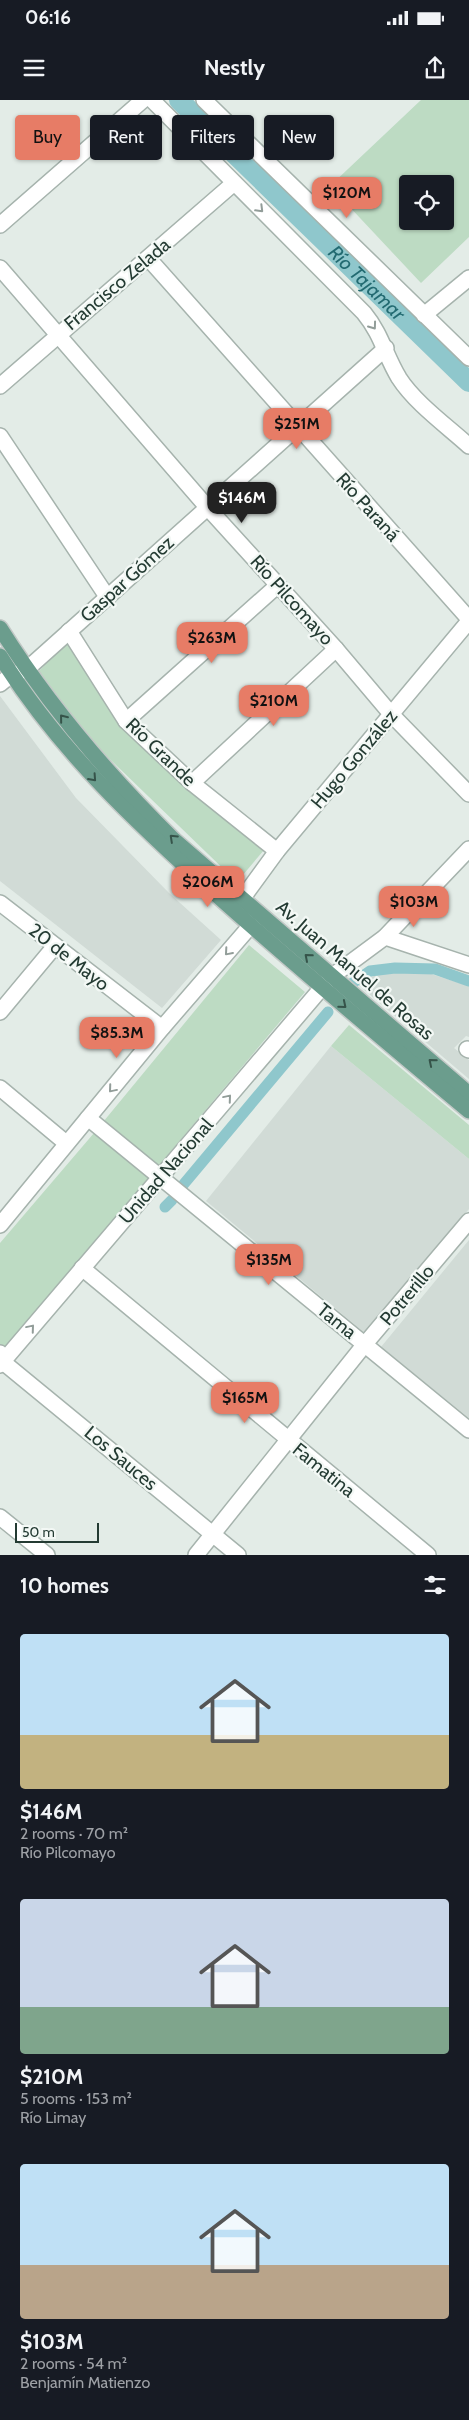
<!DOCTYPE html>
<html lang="en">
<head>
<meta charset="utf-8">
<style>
	:root { --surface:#171b24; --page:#20242c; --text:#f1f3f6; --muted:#9ea1a6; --accent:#e77c66 }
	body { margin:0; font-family:Cabin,sans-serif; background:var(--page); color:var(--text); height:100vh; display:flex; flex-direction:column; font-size:19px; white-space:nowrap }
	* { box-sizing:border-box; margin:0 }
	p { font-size:16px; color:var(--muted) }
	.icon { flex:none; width:28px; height:28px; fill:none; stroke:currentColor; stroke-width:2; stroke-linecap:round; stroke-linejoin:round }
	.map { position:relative; height:1455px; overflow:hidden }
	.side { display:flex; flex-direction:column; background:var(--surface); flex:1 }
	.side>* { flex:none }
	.top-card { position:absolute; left:15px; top:15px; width:440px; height:45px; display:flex; gap:10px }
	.controls { position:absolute; left:399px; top:75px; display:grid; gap:10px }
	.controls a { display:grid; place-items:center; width:55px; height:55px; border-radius:5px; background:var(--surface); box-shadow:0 1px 4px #0004; font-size:25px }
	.scale { position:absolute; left:15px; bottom:12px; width:84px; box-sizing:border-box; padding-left:5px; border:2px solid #243b33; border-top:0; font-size:14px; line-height:18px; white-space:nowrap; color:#243b33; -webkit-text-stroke:4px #f3f8f5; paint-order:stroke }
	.price { position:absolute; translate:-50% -42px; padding:0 11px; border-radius:10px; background:var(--accent); color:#111; font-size:16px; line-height:32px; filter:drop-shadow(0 1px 2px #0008) }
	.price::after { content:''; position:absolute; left:50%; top:30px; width:15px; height:11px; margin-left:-8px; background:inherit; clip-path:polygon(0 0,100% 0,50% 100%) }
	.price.on { background:#222; color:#fff }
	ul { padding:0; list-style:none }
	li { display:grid; align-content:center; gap:10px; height:265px; padding:0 20px }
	li span { display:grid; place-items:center; height:155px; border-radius:5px; color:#555 }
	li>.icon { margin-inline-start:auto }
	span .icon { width:90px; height:90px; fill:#fffc; stroke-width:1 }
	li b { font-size:21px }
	h2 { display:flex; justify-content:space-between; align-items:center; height:60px; padding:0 20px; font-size:21px }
	.pill { padding:0 18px; border-radius:5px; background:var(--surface); box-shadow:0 1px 4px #0004; font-size:18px; line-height:45px }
	.pill.on { background:var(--accent); color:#111 }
	.status { display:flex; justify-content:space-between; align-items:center; height:35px; padding:0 25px; background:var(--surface); direction:ltr }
	.status svg { height:14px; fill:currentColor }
	header { display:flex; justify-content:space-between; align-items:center; height:65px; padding:0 20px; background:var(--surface); font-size:22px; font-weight:700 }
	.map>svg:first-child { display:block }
	.built { fill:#d1dbd6 }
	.green { fill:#bddbc3; fill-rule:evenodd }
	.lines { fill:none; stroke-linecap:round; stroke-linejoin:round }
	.canal { stroke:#8fc7cc; stroke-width:11 }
	.river { stroke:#8fc7cc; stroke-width:20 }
	.minor-casing { stroke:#a6b3ad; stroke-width:18 }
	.major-casing { stroke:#c2c8c6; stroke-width:18 }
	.minor { stroke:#fff; stroke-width:15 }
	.major { stroke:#6b9d8d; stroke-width:15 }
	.oneway { stroke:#929d99 }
	.oneway2 { stroke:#36544a }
	.labels { text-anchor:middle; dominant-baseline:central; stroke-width:4.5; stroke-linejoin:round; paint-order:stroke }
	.street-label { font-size:19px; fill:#243b33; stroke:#f3f8f5 }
	.water-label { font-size:20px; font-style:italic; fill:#236b72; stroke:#f3f8f5 }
</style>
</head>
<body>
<div class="status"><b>06:16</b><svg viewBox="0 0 49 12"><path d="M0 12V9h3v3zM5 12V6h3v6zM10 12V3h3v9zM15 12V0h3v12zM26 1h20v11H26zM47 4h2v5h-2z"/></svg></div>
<header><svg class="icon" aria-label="menu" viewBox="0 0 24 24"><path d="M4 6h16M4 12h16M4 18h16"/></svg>Nestly<svg class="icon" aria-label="share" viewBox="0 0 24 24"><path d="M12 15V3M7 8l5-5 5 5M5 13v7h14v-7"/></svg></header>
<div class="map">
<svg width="469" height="1455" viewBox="0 0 469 1455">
	<rect width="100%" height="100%" fill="#e3ece7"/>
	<!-- built -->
	<g class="built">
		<path d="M 0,596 L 76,698 L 169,793 L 221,840 L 162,908 L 0,781 Z"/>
		<path d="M 384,873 L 428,873 L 469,886 L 469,937 L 466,936 L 454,948 L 469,960 L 469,979 L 355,882 Z"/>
		<path d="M 331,946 L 469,1059 L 469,1109 L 366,1234 L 206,1101 Z"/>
		<path d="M 469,1140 L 469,1318 L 381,1247 Z"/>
	</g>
	<!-- green -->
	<g class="green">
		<path d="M 421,0 L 469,0 L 469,137 L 421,183 L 330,86 ZM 408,84 L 445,84 L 445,121 L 408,121 Z"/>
		<path d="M 67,542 L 121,626 L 264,750 L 237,782 L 90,640 L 39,571 Z"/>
		<path d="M 249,845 L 305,892 L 0,1254 L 0,1143 L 94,1033 Z"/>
		<path d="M 349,925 L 469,1025 L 469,1059 L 331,946 Z"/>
	</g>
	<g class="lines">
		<!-- canal -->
		<g class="canal">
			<path d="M 351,884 L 370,871 L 395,868 L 435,869 L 469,881"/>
			<path d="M 183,1085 L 328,912"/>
			<path d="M 165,1107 L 172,1100"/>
		</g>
		<!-- river -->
		<path class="river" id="s1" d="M 179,0 L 469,282"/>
		<defs>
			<g id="minor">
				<path d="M 152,0 L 364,213 C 382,235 385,255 399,278 C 415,303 447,326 469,346"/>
				<path d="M 204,0 L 469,258"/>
				<path d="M 0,125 L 143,0"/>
				<path d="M 149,159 L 469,519"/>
				<path d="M 0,168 L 207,407 L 336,549 L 391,614 L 469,694"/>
				<path d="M 424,215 L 469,178"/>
				<path d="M 0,286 L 234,83"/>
				<path d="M 0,336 L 108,498"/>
				<path d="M 69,531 L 126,621 L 192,683 L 277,751"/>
				<path d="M 0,584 L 11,575 L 26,570 L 386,248"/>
				<path d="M 126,621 L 278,485"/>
				<path d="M 192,683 L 336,549"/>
				<path d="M 242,799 L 277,751 L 469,521"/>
				<path d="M 0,803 L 162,928"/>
				<path d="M 385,837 L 469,865"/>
				<path d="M 0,912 L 55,846"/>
				<path d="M 467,949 L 469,950"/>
				<path d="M 0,988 L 66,1043"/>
				<path d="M 88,1018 L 469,1330"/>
				<path d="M 0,1125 L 162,928 L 259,816"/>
				<path d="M 82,1168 L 428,1455"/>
				<path d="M 0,1253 L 3,1262 L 238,1455"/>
				<path d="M 0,1265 L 331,877 L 385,837 L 469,749"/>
				<path d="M 0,1417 L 47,1455"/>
				<path d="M 196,1455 L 365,1244 L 469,1121"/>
			</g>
			<g id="major">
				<path d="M 0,528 C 49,606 108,675 174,740 L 469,994"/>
				<path d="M 0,556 C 59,651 139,725 221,799 C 302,871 385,941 469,1011"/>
			</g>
		</defs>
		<!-- minor casing -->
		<use href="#minor" class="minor-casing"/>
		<!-- major casing -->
		<use href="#major" class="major-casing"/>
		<!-- minor -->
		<use href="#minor" class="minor"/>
		<!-- major -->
		<use href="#major" class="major"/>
	</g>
	<!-- one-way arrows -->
	<defs><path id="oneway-chevron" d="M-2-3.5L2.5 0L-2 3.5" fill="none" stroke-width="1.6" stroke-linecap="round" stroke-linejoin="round" transform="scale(1.25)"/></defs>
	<g class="oneway">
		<use href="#oneway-chevron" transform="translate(260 109) rotate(45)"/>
		<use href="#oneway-chevron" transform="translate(373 226) rotate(54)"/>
		<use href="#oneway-chevron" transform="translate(228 852) rotate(131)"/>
		<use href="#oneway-chevron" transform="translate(112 989) rotate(130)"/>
		<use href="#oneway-chevron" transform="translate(228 998) rotate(-50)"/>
		<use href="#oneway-chevron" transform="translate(31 1228) rotate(-50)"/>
	</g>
	<g class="oneway2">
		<use href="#oneway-chevron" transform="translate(63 618) rotate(-129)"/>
		<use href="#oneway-chevron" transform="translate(93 678) rotate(48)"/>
		<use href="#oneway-chevron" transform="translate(173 738) rotate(-137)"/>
		<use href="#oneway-chevron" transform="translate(308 857) rotate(-139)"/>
		<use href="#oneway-chevron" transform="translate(343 905) rotate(40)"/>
		<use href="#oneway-chevron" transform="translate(432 962) rotate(-140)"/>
	</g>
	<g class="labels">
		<!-- street labels -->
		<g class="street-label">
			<text transform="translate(117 184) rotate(-40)">Francisco Zelada</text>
			<text transform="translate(368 407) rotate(48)">Río Paraná</text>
			<text transform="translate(127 479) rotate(-42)">Gaspar Gómez</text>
			<text transform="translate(292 500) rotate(48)">Río Pilcomayo</text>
			<text transform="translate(161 652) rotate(44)">Río Grande</text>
			<text transform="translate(354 659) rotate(-50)">Hugo González</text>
			<text transform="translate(69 857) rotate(38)">20 de Mayo</text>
			<text transform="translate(355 870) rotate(41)">Av. Juan Manuel de Rosas</text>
			<text transform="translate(166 1071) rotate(-49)">Unidad Nacional</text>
			<text transform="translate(407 1195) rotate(-50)">Potrerillo</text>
			<text transform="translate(337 1221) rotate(39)">Tama</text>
			<text transform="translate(121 1358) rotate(40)">Los Sauces</text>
			<text transform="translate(324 1370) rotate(39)">Famatina</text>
		</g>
		<!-- water labels -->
		<g class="water-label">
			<text stroke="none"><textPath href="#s1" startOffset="262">Río Tajamar</textPath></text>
		</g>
	</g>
</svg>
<div class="controls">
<a><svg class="icon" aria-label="locate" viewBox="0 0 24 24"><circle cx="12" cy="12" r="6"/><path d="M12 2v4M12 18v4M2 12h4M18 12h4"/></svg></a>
</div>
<div class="scale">50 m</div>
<b class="price" style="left:347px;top:119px">$120M</b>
<b class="price" style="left:297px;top:350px">$251M</b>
<b class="price on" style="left:242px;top:424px">$146M</b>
<b class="price" style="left:212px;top:564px">$263M</b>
<b class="price" style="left:274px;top:627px">$210M</b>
<b class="price" style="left:208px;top:808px">$206M</b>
<b class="price" style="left:414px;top:828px">$103M</b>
<b class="price" style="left:117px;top:959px">$85.3M</b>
<b class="price" style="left:269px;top:1186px">$135M</b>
<b class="price" style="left:245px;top:1324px">$165M</b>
<div class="top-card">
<a class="pill on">Buy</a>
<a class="pill">Rent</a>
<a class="pill">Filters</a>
<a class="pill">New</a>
</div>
</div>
<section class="side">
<h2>10 homes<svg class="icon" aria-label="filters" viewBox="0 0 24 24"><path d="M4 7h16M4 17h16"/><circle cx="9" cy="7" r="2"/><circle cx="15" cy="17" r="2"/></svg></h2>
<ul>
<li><span style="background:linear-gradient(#bfe0f5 65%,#c2b280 0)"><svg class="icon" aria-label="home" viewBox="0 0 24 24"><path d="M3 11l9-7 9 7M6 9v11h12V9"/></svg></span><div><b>$146M</b><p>2 rooms · 70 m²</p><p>Río Pilcomayo</p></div></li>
<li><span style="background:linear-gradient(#c9d6e8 70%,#7fa58c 0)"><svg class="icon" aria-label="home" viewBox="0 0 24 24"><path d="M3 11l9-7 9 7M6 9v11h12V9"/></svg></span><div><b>$210M</b><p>5 rooms · 153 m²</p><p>Río Limay</p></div></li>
<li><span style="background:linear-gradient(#bfe0f5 65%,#b9a48a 0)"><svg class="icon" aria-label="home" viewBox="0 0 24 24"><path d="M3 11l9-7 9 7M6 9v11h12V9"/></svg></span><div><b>$103M</b><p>2 rooms · 54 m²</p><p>Benjamín Matienzo</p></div></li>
</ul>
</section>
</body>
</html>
